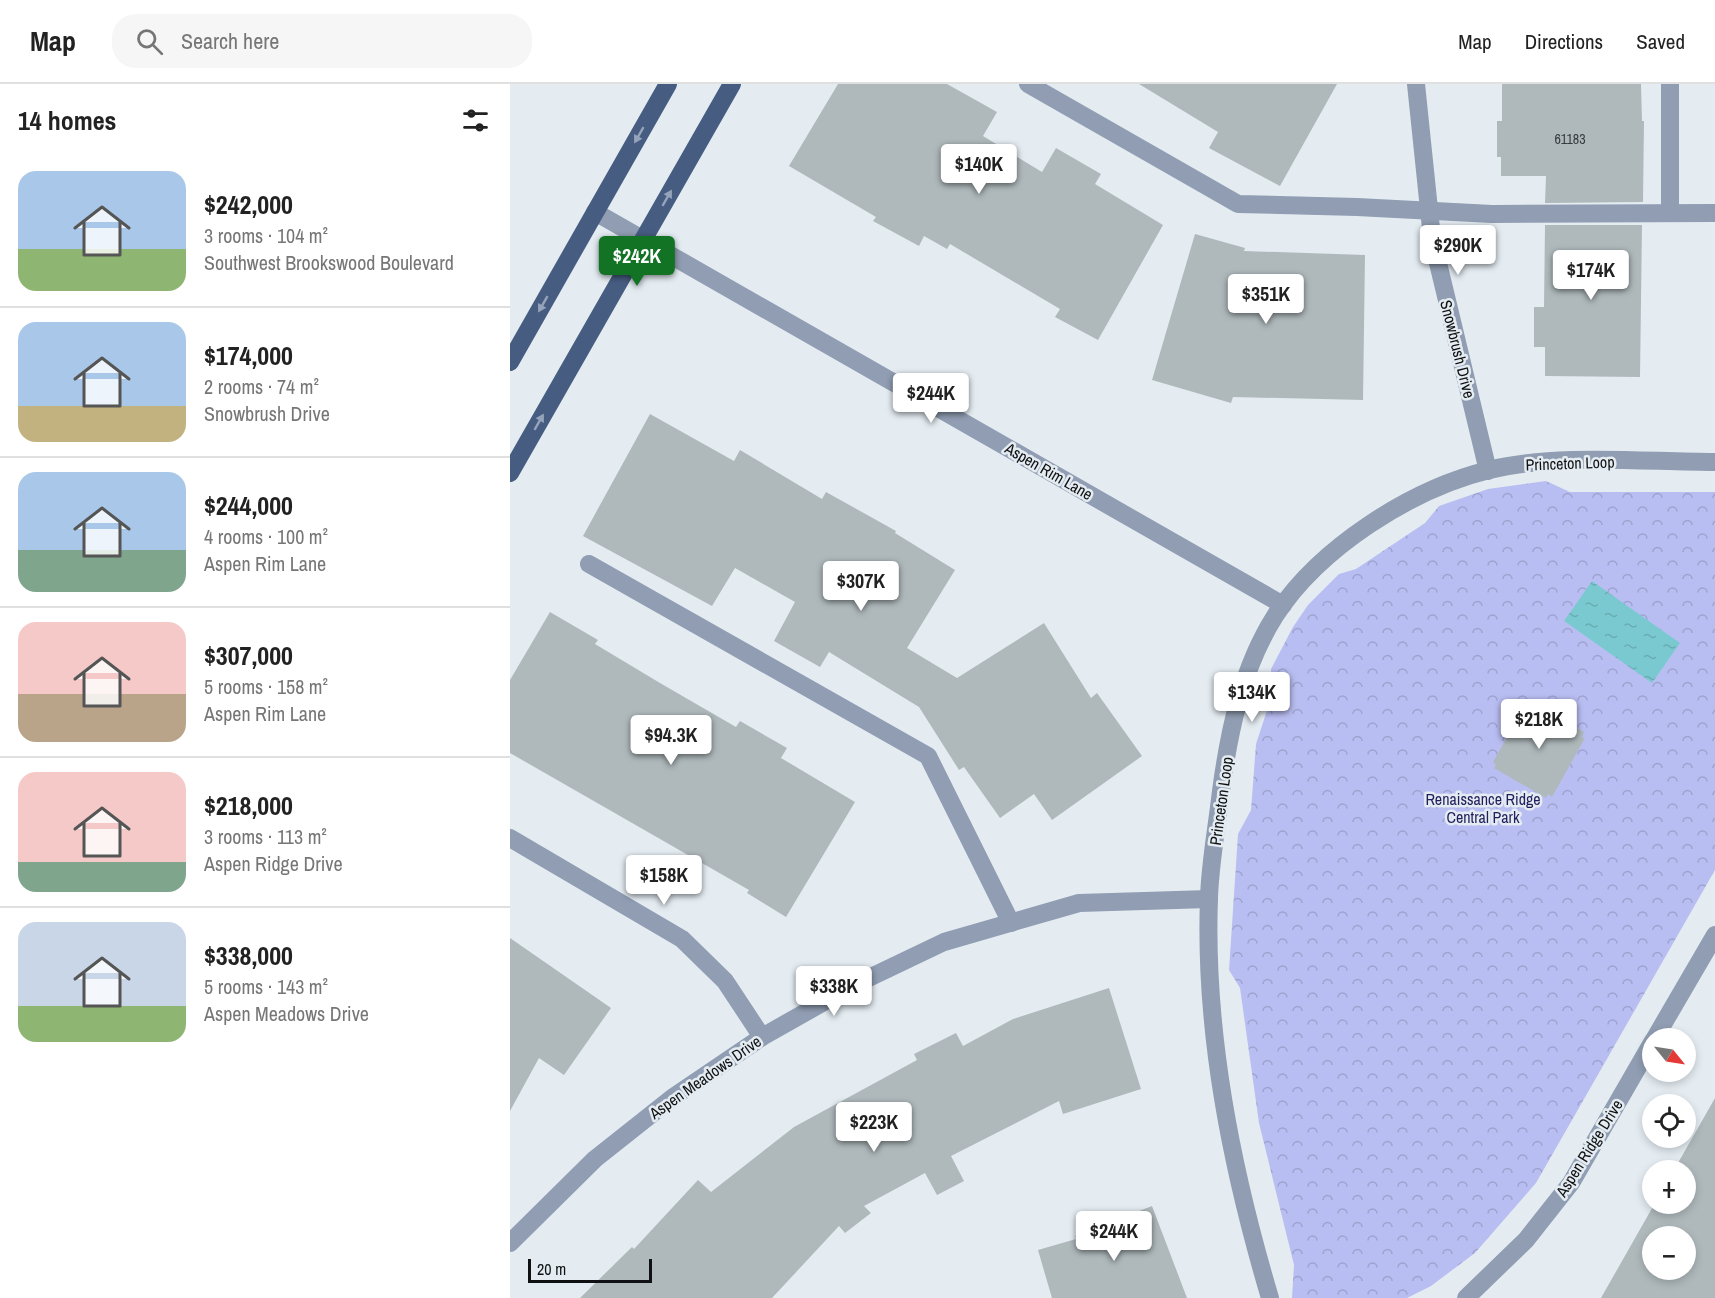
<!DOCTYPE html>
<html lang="en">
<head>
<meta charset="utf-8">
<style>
	:root { --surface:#fff; --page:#f6f6f6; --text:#222; --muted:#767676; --line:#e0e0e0; --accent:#117323 }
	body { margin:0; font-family:"Archivo Narrow",sans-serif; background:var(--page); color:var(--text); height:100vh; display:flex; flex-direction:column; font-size:22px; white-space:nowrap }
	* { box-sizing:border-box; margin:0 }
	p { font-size:20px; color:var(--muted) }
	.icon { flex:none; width:33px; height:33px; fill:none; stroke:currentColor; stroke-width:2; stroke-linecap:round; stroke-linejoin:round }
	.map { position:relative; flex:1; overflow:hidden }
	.side { display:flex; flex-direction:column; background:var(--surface); width:510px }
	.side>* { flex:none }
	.needle { width:39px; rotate:120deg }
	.controls { position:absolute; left:1132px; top:944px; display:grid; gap:12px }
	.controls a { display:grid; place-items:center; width:54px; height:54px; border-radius:50%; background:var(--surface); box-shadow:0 3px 9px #0003; font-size:30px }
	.scale { position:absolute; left:18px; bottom:15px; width:124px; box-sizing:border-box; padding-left:6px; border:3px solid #0f1113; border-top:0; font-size:16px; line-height:21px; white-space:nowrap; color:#0f1113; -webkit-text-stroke:4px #e4ecf2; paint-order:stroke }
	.price { position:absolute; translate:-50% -51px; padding:0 14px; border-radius:6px; background:#fff; color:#222; font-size:20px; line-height:39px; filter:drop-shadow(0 2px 3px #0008) }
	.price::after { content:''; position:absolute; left:50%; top:36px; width:18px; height:14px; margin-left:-9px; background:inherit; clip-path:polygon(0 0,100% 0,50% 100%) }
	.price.current { background:var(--accent); color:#fff }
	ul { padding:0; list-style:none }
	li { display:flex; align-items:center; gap:18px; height:150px; padding:0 18px }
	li+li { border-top:2px solid var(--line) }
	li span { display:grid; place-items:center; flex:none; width:168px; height:120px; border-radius:18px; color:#555 }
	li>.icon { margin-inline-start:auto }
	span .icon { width:72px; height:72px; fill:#fffc; stroke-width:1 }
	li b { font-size:26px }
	h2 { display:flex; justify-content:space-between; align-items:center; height:72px; padding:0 18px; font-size:26px }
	header { display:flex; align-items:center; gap:36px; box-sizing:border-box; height:84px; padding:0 30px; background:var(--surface); border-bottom:2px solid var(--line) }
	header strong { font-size:28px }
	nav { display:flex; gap:33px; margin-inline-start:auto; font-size:21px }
	.search { width:420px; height:54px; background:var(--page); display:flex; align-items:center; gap:15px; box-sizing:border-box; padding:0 21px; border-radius:24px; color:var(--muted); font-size:22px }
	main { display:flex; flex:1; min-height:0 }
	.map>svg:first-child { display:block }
	.park { fill:url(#park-crowns) }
	.water { fill:url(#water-ripples) }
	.building { fill:#afb9bc; fill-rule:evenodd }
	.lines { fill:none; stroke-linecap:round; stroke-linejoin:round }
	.minor { stroke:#909db2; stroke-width:18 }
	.major { stroke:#465c81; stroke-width:18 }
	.oneway { fill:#95a4ba }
	.labels { text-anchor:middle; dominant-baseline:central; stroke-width:5; stroke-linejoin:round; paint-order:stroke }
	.number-label { font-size:14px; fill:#373b3d }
	.street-label { font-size:16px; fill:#0f1113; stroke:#e4ecf2 }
	.park-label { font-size:16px; fill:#221e5d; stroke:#e4ecf2 }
</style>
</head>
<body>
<header>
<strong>Map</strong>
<div class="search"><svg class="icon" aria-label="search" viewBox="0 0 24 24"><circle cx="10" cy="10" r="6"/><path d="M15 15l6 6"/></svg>Search here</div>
<nav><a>Map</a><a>Directions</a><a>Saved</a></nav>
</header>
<main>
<section class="side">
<h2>14 homes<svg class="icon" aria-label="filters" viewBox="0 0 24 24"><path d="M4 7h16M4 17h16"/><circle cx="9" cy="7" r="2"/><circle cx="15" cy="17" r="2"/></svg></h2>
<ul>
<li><span style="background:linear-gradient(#a9c7e8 65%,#8fb573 0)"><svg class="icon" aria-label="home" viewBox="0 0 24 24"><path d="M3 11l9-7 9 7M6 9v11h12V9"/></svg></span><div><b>$242,000</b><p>3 rooms · 104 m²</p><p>Southwest Brookswood Boulevard</p></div></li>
<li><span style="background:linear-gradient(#a9c7e8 70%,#c2b280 0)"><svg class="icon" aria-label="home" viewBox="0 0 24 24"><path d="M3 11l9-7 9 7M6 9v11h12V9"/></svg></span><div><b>$174,000</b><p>2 rooms · 74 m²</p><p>Snowbrush Drive</p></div></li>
<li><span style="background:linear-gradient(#a9c7e8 65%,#7fa58c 0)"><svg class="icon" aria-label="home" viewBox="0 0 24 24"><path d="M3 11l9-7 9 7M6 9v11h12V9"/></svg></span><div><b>$244,000</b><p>4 rooms · 100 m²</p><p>Aspen Rim Lane</p></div></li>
<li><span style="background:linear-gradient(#f6c9c9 60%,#b9a48a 0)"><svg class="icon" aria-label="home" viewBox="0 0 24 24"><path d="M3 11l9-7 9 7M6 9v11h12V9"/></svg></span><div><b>$307,000</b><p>5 rooms · 158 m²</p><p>Aspen Rim Lane</p></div></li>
<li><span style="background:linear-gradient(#f6c9c9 75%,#7fa58c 0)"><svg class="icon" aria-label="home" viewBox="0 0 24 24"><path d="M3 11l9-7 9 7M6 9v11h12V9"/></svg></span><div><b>$218,000</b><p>3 rooms · 113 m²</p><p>Aspen Ridge Drive</p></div></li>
<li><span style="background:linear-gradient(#c9d6e8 70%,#8fb573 0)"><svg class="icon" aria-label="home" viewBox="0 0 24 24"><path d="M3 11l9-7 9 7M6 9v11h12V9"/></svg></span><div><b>$338,000</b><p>5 rooms · 143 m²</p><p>Aspen Meadows Drive</p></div></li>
</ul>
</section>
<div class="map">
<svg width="1205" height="1214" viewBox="0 0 1205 1214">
	<defs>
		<pattern id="park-crowns" width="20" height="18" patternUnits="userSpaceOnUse" patternTransform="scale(1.5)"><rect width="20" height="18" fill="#b9bef2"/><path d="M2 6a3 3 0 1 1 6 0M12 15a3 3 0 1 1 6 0" fill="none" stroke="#9ea2cf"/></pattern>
		<pattern id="water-ripples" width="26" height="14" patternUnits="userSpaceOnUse" patternTransform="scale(1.5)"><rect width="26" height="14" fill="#7bc9d0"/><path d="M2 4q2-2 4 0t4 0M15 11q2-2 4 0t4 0" fill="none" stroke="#69acb2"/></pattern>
	</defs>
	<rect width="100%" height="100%" fill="#e4ecf2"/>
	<!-- park -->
	<path class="park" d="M 1036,397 L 1060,408 L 1205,408 L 1205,786 L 1026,1099 L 965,1169 L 921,1202 L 897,1214 L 782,1214 L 784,1181 L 749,1039 L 730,904 L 719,886 L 728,750 L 741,726 L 746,660 L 762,611 L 761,585 L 783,543 L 798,521 L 829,490 L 846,485 L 915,439 L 929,422 L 978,405 Z"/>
	<!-- water -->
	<path class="water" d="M 1082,497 L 1170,559 L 1142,599 L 1054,537 Z"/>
	<!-- building -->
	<g class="building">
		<path d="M 328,0 L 437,0 L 487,28 L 473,52 L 532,88 L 546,64 L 591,90 L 585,100 L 653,141 L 588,256 L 545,233 L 550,225 L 440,160 L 437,165 L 414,152 L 409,162 L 363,137 L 366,133 L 279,82 Z"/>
		<path d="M 629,0 L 827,0 L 770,102 L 699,64 L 708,48 Z"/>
		<path d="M 992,0 L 1131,0 L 1132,37 L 1134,37 L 1133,118 L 1035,119 L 1036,92 L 991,92 L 991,73 L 987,73 L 987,37 L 992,37 Z"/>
		<path d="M 1035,141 L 1132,141 L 1130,293 L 1035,292 L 1035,263 L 1024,263 L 1024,223 L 1034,223 Z"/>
		<path d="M 685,150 L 735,164 L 734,167 L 855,171 L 853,316 L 723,313 L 721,319 L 642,296 Z"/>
		<path d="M 140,330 L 224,377 L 230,366 L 312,415 L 316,408 L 386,447 L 385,449 L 445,486 L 397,564 L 447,594 L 534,539 L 581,614 L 587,609 L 632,672 L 542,736 L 524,710 L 490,734 L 454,683 L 449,686 L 409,623 L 319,568 L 310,583 L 264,557 L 285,518 L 225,484 L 202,522 L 73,452 Z"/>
		<path d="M 40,528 L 88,556 L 85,560 L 150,599 L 226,643 L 230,637 L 277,664 L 271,674 L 345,718 L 276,833 L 237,809 L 239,806 L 0,669 L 0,596 Z"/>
		<path d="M 1021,618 L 1074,648 L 1072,653 L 1075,654 L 1042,713 L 1038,710 L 1036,714 L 984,684 L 986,681 L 983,678 L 1015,621 L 1018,622 Z"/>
		<path d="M 0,854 L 101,924 L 54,991 L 29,974 L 0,1027 Z"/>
		<path d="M 599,904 L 631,1005 L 553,1030 L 549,1017 L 441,1072 L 454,1097 L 427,1111 L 415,1089 L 354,1122 L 361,1129 L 335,1149 L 329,1142 L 262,1214 L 70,1214 L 122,1163 L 124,1165 L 188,1096 L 201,1108 L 284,1043 L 407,976 L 404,970 L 446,949 L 453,962 L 503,935 Z"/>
		<path d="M 1205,1014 L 1205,1214 L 1091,1214 L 1145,1119 L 1176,1119 L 1176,1086 L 1164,1086 ZM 1143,1152 L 1176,1152 L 1176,1185 L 1143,1185 Z"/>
		<path d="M 642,1122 L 677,1214 L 542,1214 L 528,1166 L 566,1155 L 565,1152 Z"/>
	</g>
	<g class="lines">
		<!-- minor -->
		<g class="minor">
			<path d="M 518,0 L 728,120 L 847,123 L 982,130 L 1205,129"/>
			<path d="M 906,0 L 922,154 L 978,387"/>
			<path d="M 1160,0 L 1160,129"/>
			<path d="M 85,128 L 773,521"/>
			<path d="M 79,480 L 418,672 L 501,839"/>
			<path d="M 0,754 L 172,855 L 215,897 L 252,953"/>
			<path d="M 1145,954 L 1205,851"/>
			<path d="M 0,1159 L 85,1075 L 162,1014 L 252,953 L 342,902 L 434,858 L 569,819 L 699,815"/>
			<path d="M 760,1214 C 722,1086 694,949 699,814 C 700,779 707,743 711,707 C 719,647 732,584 765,532 C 809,464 901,405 979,386 C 1049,369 1133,378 1205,378"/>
			<path d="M 956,1214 L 1016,1156 L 1061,1099 L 1143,957"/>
		</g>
		<!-- major -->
		<g class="major">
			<path d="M 0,278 L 158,0"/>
			<path d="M 0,389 L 222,0"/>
		</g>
	</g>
	<!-- one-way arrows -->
	<defs><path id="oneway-solid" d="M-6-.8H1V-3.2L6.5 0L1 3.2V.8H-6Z" transform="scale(1.5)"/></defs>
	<g class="oneway">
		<use href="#oneway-solid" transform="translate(129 51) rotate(120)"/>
		<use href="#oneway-solid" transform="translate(157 114) rotate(-60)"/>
		<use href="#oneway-solid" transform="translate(33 220) rotate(120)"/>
		<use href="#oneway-solid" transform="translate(29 338) rotate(-60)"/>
	</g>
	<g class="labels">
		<!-- number labels -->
		<g class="number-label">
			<text x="1060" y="55">61183</text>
		</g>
		<!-- street labels -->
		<g class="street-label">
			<text transform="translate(948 265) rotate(76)">Snowbrush Drive</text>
			<text transform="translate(1060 379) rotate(-2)">Princeton Loop</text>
			<text transform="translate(539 387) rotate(30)">Aspen Rim Lane</text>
			<text transform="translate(711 717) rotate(-82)">Princeton Loop</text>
			<text transform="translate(195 993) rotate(-35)">Aspen Meadows Drive</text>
			<text transform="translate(1079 1064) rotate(-58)">Aspen Ridge Drive</text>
		</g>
		<!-- park labels -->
		<g class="park-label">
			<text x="973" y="715">Renaissance Ridge<tspan x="973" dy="18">Central Park</tspan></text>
		</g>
	</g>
</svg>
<div class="controls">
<a><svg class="needle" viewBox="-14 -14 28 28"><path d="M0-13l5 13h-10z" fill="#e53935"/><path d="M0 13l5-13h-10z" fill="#767676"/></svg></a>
<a><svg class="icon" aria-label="locate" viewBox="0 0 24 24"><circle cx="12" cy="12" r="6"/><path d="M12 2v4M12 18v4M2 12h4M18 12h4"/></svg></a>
<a>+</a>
<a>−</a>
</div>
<div class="scale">20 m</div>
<b class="price" style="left:469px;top:111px">$140K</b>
<b class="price" style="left:948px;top:192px">$290K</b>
<b class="price current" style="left:127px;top:203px">$242K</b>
<b class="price" style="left:1081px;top:217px">$174K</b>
<b class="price" style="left:756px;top:241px">$351K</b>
<b class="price" style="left:421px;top:340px">$244K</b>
<b class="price" style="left:351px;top:528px">$307K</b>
<b class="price" style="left:742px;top:639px">$134K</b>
<b class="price" style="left:1029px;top:666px">$218K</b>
<b class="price" style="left:161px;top:682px">$94.3K</b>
<b class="price" style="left:154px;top:822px">$158K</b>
<b class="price" style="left:324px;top:933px">$338K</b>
<b class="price" style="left:364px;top:1069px">$223K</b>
<b class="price" style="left:604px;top:1178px">$244K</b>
</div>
</main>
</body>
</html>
